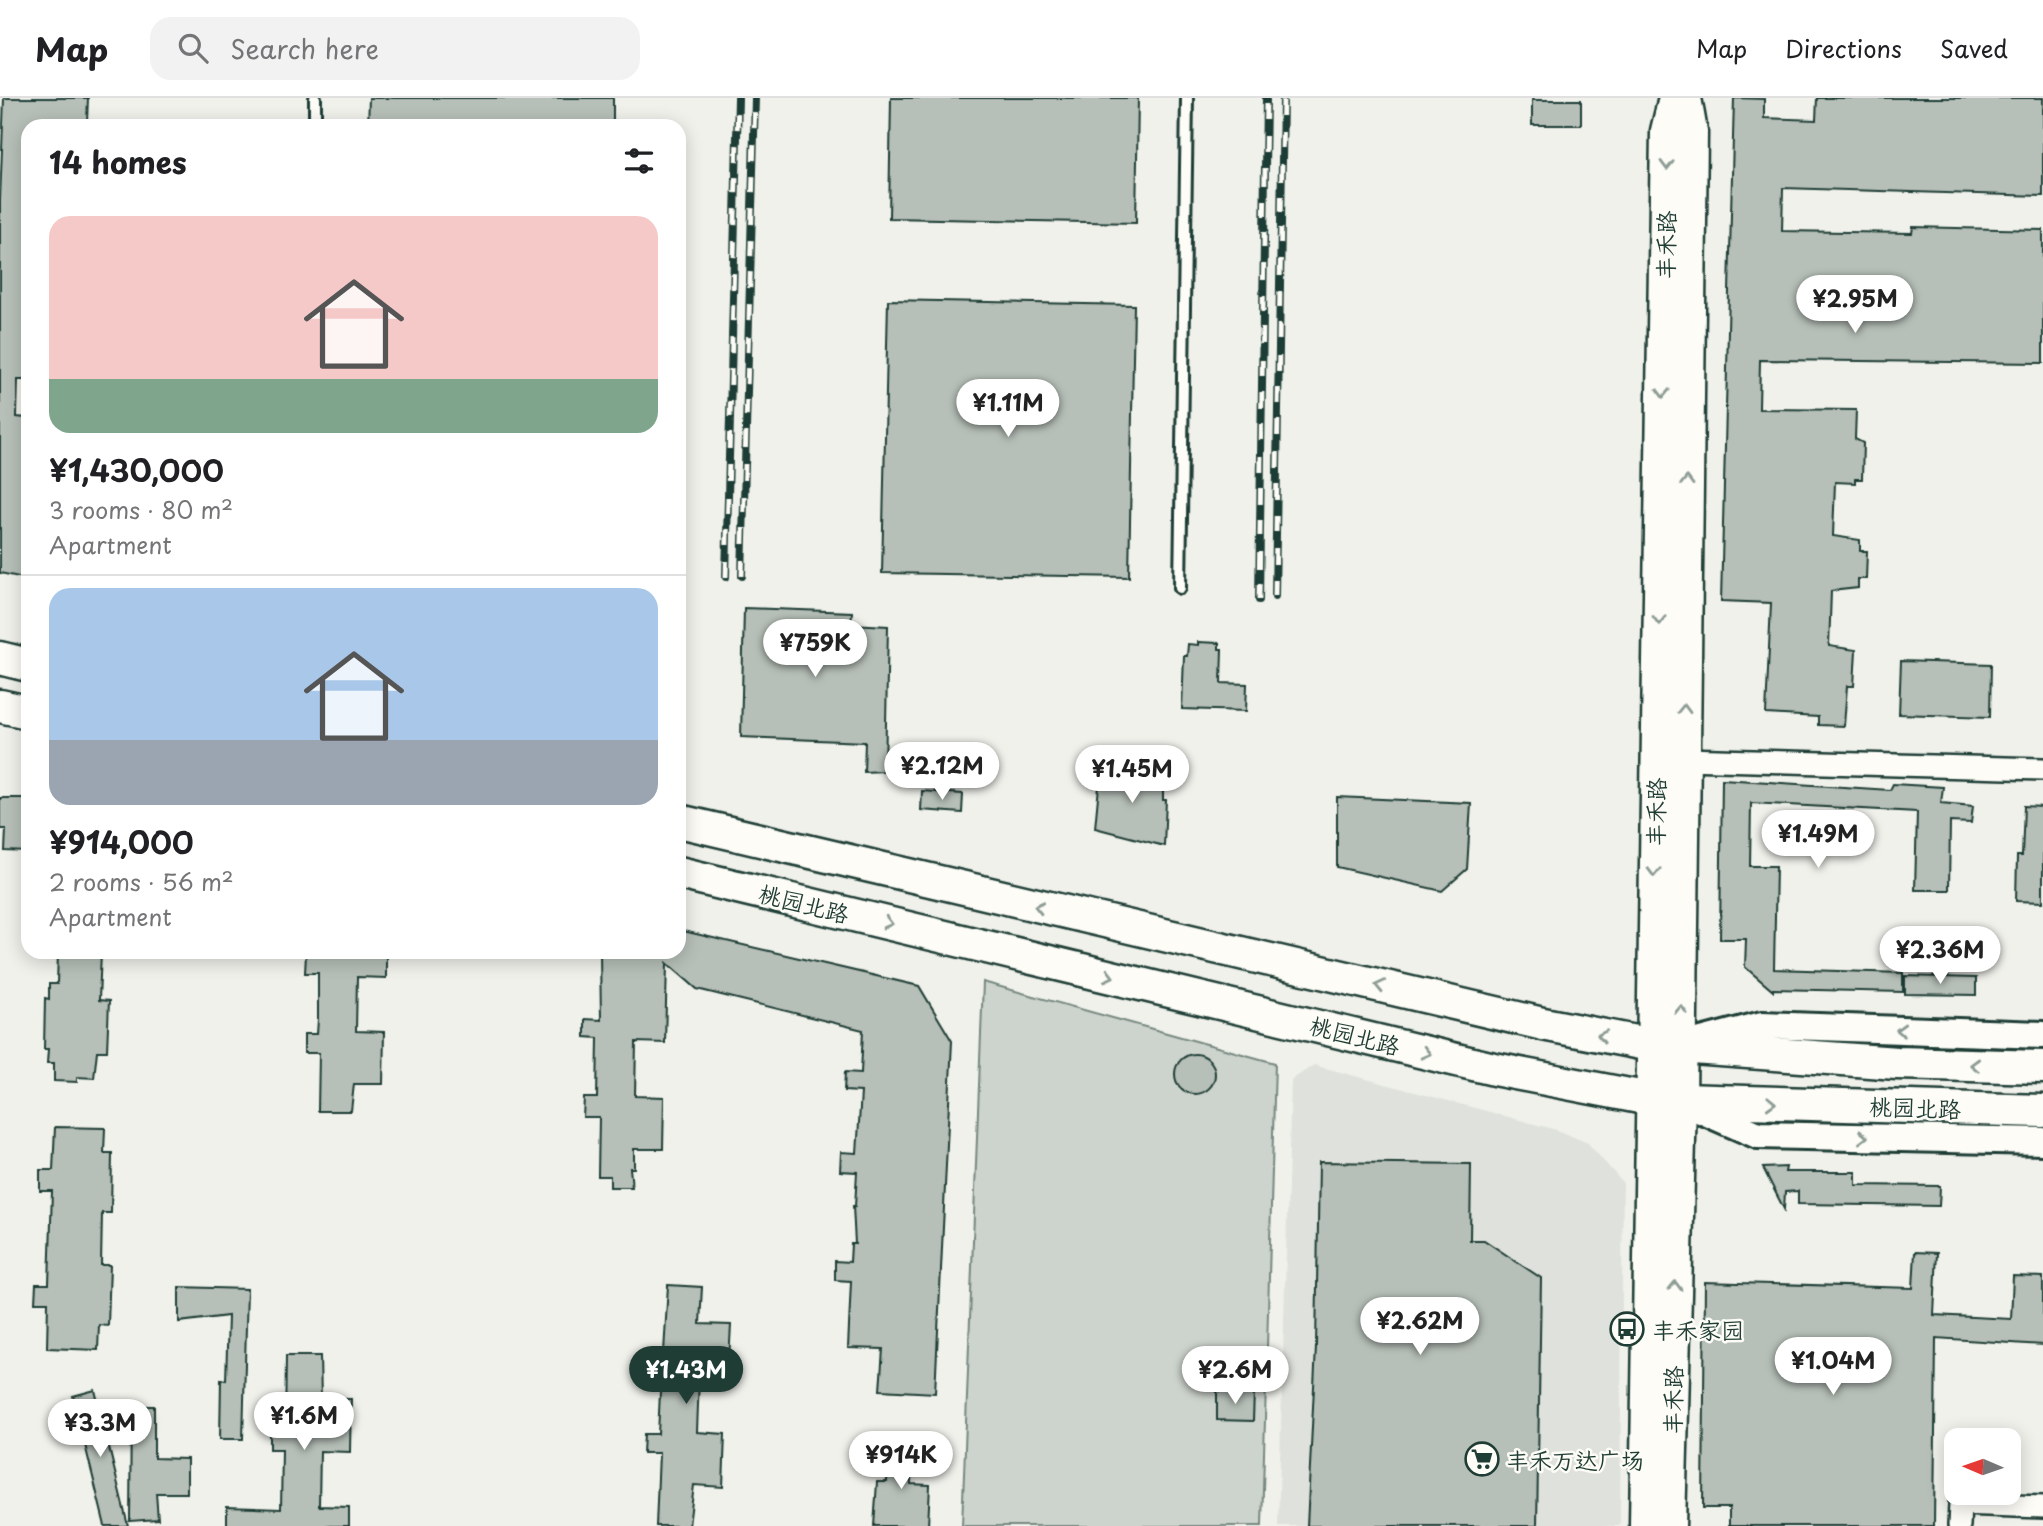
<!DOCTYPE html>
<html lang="en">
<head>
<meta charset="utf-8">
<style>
	:root { --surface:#fff; --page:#f2f2f2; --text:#202124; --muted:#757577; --line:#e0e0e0; --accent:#1f3d34 }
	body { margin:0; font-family:"Playpen Sans","LXGW WenKai TC",sans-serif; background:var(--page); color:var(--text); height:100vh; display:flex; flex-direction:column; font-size:26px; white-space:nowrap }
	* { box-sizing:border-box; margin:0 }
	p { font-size:23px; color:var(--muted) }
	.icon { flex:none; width:38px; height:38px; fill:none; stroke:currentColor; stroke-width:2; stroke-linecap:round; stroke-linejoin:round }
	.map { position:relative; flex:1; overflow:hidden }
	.drawer { position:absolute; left:21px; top:21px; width:665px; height:840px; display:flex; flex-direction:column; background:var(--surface); border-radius:21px; box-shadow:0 4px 18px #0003 }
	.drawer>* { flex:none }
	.needle { width:46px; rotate:272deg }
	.controls { position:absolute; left:1944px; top:1330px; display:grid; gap:14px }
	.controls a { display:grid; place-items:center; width:77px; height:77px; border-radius:14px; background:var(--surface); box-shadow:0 4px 18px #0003; font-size:35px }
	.price { position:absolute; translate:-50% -60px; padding:0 16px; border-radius:24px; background:#fff; color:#222; font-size:23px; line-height:46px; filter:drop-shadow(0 2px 4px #0008) }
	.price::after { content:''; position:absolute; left:50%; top:42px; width:21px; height:16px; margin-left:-10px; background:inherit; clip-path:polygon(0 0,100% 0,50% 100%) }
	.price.selected { background:var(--accent); color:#fff }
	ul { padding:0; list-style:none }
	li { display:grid; align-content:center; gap:14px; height:371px; padding:0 28px }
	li+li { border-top:2px solid var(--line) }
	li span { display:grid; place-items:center; height:217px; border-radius:21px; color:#555 }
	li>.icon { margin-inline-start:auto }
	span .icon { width:126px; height:126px; fill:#fffc; stroke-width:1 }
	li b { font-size:30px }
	h2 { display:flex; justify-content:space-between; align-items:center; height:84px; padding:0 28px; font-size:30px }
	header { display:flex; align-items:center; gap:42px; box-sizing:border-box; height:98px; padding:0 35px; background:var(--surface); border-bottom:2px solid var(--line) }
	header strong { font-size:33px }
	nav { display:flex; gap:38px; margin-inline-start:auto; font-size:24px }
	.search { width:490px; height:63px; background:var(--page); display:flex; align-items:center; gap:18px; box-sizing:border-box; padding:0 24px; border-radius:21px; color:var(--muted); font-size:26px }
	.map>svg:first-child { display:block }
	.built { fill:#dfe2dc }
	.green { fill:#cdd3cd; stroke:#768880; stroke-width:2 }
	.building { fill:#b6bfb8; stroke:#1f3d34; stroke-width:2 }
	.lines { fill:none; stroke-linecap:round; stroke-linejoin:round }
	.service-casing { stroke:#1f3d34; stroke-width:16 }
	.minor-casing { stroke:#1f3d34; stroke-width:26 }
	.tertiary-casing { stroke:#1f3d34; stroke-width:32 }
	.secondary-casing { stroke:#1f3d34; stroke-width:37 }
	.service { stroke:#fdfcf7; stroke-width:10 }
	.minor { stroke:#fdfcf7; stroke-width:21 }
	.tertiary { stroke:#fdfcf7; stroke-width:26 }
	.secondary { stroke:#fdfcf7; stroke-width:32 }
	.rail-casing { stroke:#1f3d34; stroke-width:8 }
	.rail { stroke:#fdfcf7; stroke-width:5; stroke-dasharray:16; stroke-linecap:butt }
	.oneway { stroke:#8e9c96 }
	.labels { text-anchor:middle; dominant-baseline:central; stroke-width:5; stroke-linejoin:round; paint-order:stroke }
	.street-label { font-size:23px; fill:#1f3d34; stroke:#fdfcf7 }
	.poi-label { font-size:23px; fill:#1f3d34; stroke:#fdfcf7; text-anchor:start }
</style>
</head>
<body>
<header>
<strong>Map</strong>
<div class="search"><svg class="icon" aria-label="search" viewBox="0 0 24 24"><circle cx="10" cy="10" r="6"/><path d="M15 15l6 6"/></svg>Search here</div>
<nav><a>Map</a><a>Directions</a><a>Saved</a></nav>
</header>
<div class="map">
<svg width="2043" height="1428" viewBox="0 0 2043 1428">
	<rect width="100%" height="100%" fill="#f0f1eb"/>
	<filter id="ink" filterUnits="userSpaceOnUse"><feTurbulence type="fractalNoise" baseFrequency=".0143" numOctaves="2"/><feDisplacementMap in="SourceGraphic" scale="14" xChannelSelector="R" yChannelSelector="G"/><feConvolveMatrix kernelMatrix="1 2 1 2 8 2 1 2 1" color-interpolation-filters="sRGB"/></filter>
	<g filter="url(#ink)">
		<!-- built -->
		<path class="built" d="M 1314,967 L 1557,1032 L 1588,1045 L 1623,1085 L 1620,1428 L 1278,1428 L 1291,982 Z"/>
		<!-- green -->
		<path class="green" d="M 983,884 L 1275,965 L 1262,1428 L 962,1428 Z"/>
		<!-- building -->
		<g class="building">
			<path d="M 4,0 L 88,0 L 87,24 L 72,23 L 71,28 L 28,28 L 28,282 L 18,282 L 17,319 L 26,320 L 25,342 L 28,342 L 28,481 L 0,475 L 0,102 Z"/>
			<path d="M 369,0 L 613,0 L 613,28 L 368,28 Z"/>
			<path d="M 891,0 L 1138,0 L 1136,125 L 889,120 Z"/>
			<path d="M 1734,0 L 1764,1 L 1764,20 L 1816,22 L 1817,0 L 2043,0 L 2043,98 L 1783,90 L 1782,133 L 1912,135 L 1913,129 L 2043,132 L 2043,265 L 1760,262 L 1759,311 L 1856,312 L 1855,341 L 1863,345 L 1862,381 L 1855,381 L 1855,385 L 1835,384 L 1833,438 L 1860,442 L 1860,453 L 1867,453 L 1866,481 L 1858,481 L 1858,490 L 1831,493 L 1830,522 L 1829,548 L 1856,552 L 1854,588 L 1847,588 L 1844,628 L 1818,627 L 1818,619 L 1766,616 L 1771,505 L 1721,503 Z"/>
			<rect x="1532" y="2" width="49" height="25"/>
			<path d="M 888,202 L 1134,207 L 1129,479 L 882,475 Z"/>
			<path d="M 744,510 L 852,514 L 851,526 L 888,528 L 885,673 L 864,674 L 865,644 L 741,639 Z"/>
			<path d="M 1198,544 L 1219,545 L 1219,551 L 1222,551 L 1221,585 L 1247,586 L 1246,613 L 1182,611 L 1184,558 L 1187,558 L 1188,546 L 1198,547 Z"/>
			<path d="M 1901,563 L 1991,566 L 1990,619 L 1899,616 Z"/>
			<path d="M 1114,666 L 1149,667 L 1152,690 L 1163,691 L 1163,702 L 1166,702 L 1164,748 L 1095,730 L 1099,688 L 1111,689 Z"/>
			<path d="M 1722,681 L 1890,692 L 1893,686 L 1943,689 L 1941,705 L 1973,708 L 1971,725 L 1950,724 L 1949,792 L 1915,792 L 1917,714 L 1751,705 L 1750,768 L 1776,768 L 1774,871 L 1903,875 L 1903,894 L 1773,891 L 1773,893 L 1745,869 L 1746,841 L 1720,841 Z"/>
			<path d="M 922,693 L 963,696 L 962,715 L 921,712 Z"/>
			<path d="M 1337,699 L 1471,705 L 1467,771 L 1442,793 L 1337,769 Z"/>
			<path d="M 0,700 L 28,700 L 28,754 L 5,753 L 6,731 L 0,731 Z"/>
			<path d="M 2024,708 L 2043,709 L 2043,804 L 2016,803 L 2017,758 L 2022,758 Z"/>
			<path d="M 679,832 L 919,888 L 952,943 L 935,1295 L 880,1292 L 883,1251 L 848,1250 L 851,1183 L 835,1182 L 835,1163 L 850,1164 L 851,1146 L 855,1146 L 853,1108 L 855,1108 L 857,1074 L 840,1073 L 841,1054 L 857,1055 L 861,994 L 844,993 L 845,974 L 861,975 L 863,932 L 697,891 L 667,865 L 665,945 L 636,944 L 635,998 L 664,999 L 663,1051 L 634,1051 L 634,1070 L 630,1070 L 632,1089 L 610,1089 L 610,1078 L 598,1078 L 599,1019 L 583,1019 L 584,1000 L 597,1000 L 598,940 L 585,939 L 585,921 L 601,922 L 600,854 L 679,854 Z"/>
			<path d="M 58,854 L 101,854 L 99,902 L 109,903 L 107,953 L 97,953 L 94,980 L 77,979 L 77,984 L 54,983 L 54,965 L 47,965 L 48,951 L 44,951 L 45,900 L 49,901 L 49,886 L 57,886 Z"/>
			<path d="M 321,854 L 386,854 L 386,880 L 357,879 L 356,933 L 384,934 L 383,986 L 354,986 L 351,1013 L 318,1013 L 319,955 L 304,955 L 304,936 L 317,936 L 318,921 L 318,875 L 305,875 L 306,856 Z"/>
			<path d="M 1905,878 L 1976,880 L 1976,897 L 1905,896 Z"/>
			<circle cx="1195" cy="976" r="20"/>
			<path d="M 55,1029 L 105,1030 L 104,1055 L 112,1055 L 111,1115 L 102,1115 L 101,1167 L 110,1167 L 108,1228 L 99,1227 L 98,1252 L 47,1250 L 48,1204 L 35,1204 L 36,1186 L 49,1186 L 52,1093 L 40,1093 L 40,1072 L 53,1072 Z"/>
			<path d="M 1319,1064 L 1471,1066 L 1470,1142 L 1484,1142 L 1541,1180 L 1537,1428 L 1307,1428 L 1316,1249 Z"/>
			<path d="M 1786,1069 L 1785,1074 L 1856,1074 L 1856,1087 L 1940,1088 L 1939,1108 L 1798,1106 L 1798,1093 L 1785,1094 L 1784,1111 L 1763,1070 Z"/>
			<path d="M 1915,1154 L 1937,1155 L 1934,1217 L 2011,1221 L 2013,1178 L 2043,1179 L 2043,1247 L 1936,1240 L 1934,1428 L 1729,1428 L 1729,1410 L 1703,1410 L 1705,1184 L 1913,1190 Z"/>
			<path d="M 668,1187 L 702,1189 L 700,1226 L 731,1227 L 728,1280 L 699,1279 L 697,1334 L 725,1336 L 723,1389 L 694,1387 L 689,1428 L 656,1428 L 659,1355 L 643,1355 L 644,1336 L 658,1336 L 661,1273 L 647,1273 L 648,1254 L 664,1254 Z"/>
			<path d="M 179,1189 L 247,1191 L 243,1341 L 220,1341 L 221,1281 L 226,1282 L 228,1218 L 179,1224 Z"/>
			<path d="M 286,1258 L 320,1258 L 321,1301 L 351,1301 L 350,1354 L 320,1353 L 319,1408 L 349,1409 L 349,1428 L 227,1428 L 227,1409 L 281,1411 L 282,1351 L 270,1351 L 270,1331 L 285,1331 Z"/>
			<path d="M 95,1292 L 128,1428 L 105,1428 L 73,1298 Z"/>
			<path d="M 1217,1293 L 1254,1293 L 1253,1323 L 1217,1322 Z"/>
			<path d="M 131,1308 L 154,1308 L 154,1360 L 187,1361 L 187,1395 L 156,1395 L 158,1421 L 130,1423 Z"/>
			<path d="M 888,1340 L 912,1341 L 911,1386 L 930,1387 L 928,1428 L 874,1428 L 877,1384 L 887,1384 Z"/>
		</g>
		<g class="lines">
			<defs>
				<g id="service">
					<path d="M 315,28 L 315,0"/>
					<path d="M 1180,490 L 1187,0"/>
				</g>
				<g id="minor">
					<path d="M 1684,661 L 2043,671"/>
					<path d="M 1959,1428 L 1960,1406 L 2043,1409"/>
				</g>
				<g id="tertiary">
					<path d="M 1690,946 L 1762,927 L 2043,937"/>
					<path d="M 1685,1005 L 1758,1037 L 2043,1043"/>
				</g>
				<g id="secondary">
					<path d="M 0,560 L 28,567"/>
					<path d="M 0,608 L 28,614"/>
					<path d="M 679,723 L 1543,926 L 1651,947 L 1897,965 L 2043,969"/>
					<path d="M 679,775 L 1494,971 L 1650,1001 L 2043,1013"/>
					<path d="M 1646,1428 L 1667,33 L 1675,0"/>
					<path d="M 1669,1428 L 1680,1003 L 1691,34 L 1685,0"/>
				</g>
			</defs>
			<!-- service casing -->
			<use href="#service" class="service-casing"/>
			<!-- minor casing -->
			<use href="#minor" class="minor-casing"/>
			<!-- tertiary casing -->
			<use href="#tertiary" class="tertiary-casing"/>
			<!-- secondary casing -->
			<use href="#secondary" class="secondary-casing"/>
			<!-- service -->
			<use href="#service" class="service"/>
			<!-- minor -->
			<use href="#minor" class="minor"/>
			<!-- tertiary -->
			<use href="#tertiary" class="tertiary"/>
			<!-- secondary -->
			<use href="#secondary" class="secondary"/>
			<defs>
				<g id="rail">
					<path d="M 742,478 L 755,0"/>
					<path d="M 726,479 L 738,0"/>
					<path d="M 1275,498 L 1283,0"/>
					<path d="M 1259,502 L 1266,0"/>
				</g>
			</defs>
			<!-- rail casing -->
			<use href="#rail" class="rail-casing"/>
			<!-- rail -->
			<use href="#rail" class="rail"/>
		</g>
		<!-- one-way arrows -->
		<defs><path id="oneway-chevron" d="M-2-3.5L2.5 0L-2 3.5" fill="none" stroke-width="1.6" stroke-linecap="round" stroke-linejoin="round" transform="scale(1.75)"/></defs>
		<g class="oneway">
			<use href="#oneway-chevron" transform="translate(1667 67) rotate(91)"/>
			<use href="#oneway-chevron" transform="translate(1663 295) rotate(91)"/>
			<use href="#oneway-chevron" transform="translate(1687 383) rotate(-89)"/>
			<use href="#oneway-chevron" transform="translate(1659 522) rotate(91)"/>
			<use href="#oneway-chevron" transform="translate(1684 611) rotate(-89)"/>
			<use href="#oneway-chevron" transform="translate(1654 774) rotate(91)"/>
			<use href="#oneway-chevron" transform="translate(1039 809) rotate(-167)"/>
			<use href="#oneway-chevron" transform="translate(888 825) rotate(14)"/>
			<use href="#oneway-chevron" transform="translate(1109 878) rotate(14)"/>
			<use href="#oneway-chevron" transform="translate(1380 888) rotate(-167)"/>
			<use href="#oneway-chevron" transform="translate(1681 912) rotate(-89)"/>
			<use href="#oneway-chevron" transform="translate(1901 932) rotate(-178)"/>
			<use href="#oneway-chevron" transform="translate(1602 938) rotate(-169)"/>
			<use href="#oneway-chevron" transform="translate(1426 955) rotate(14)"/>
			<use href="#oneway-chevron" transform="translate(1975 967) rotate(-178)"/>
			<use href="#oneway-chevron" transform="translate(1771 1005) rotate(2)"/>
			<use href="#oneway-chevron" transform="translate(1863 1039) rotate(1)"/>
			<use href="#oneway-chevron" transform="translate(1675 1188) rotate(-89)"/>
		</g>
	</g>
	<!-- icons -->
	<defs>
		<symbol id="bus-ring" viewBox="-11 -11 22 22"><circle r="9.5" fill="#fdfcf7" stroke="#1f3d34" stroke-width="1.5"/><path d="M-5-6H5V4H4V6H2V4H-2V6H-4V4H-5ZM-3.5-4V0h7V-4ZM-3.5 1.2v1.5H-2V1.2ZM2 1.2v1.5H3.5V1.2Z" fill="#1f3d34"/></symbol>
		<symbol id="supermarket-ring" viewBox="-11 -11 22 22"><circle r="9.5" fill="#fdfcf7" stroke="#1f3d34" stroke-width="1.5"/><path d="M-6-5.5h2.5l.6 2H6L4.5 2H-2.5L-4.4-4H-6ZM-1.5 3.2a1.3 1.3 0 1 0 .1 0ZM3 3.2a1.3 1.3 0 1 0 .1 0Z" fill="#1f3d34"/></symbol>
	</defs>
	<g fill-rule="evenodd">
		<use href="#bus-ring" x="1608" y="1212" width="38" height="38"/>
		<use href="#supermarket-ring" x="1463" y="1342" width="38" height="38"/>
	</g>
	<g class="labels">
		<!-- street labels -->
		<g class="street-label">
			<text transform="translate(1665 147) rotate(-89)">丰禾路</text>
			<text transform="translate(1655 714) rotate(-89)">丰禾路</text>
			<text transform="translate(804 805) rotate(14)">桃园北路</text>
			<text transform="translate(1355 937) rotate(14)">桃园北路</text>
			<text transform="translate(1915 1009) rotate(2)">桃园北路</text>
			<text transform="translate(1672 1302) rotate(-89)">丰禾路</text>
		</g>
		<!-- poi labels -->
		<g class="poi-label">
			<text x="1652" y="1231">丰禾家园</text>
			<text x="1506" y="1361">丰禾万达广场</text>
		</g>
	</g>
</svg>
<div class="controls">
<a><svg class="needle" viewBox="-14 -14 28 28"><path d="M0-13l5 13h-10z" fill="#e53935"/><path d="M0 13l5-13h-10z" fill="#757577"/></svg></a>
</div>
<b class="price" style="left:1855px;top:237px">¥2.95M</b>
<b class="price" style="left:1008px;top:341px">¥1.11M</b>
<b class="price" style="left:815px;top:581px">¥759K</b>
<b class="price" style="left:942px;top:704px">¥2.12M</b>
<b class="price" style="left:1132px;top:707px">¥1.45M</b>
<b class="price" style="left:1818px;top:772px">¥1.49M</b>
<b class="price" style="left:1940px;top:888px">¥2.36M</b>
<b class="price" style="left:1420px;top:1259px">¥2.62M</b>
<b class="price" style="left:1833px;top:1299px">¥1.04M</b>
<b class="price selected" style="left:686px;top:1308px">¥1.43M</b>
<b class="price" style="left:1235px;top:1308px">¥2.6M</b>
<b class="price" style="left:304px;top:1354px">¥1.6M</b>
<b class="price" style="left:100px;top:1361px">¥3.3M</b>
<b class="price" style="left:901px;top:1393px">¥914K</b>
<section class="drawer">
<h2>14 homes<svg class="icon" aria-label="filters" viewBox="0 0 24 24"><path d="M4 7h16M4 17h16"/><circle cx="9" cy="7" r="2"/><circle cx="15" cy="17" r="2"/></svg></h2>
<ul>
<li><span style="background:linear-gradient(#f6c9c9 75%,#7fa58c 0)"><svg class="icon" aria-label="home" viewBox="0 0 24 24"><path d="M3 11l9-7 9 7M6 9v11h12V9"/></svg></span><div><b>¥1,430,000</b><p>3 rooms · 80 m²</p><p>Apartment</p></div></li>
<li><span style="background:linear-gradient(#a9c7e8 70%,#9aa5b1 0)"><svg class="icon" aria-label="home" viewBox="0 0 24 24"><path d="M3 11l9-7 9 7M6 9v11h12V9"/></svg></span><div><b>¥914,000</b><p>2 rooms · 56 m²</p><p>Apartment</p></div></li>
</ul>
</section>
</div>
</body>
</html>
